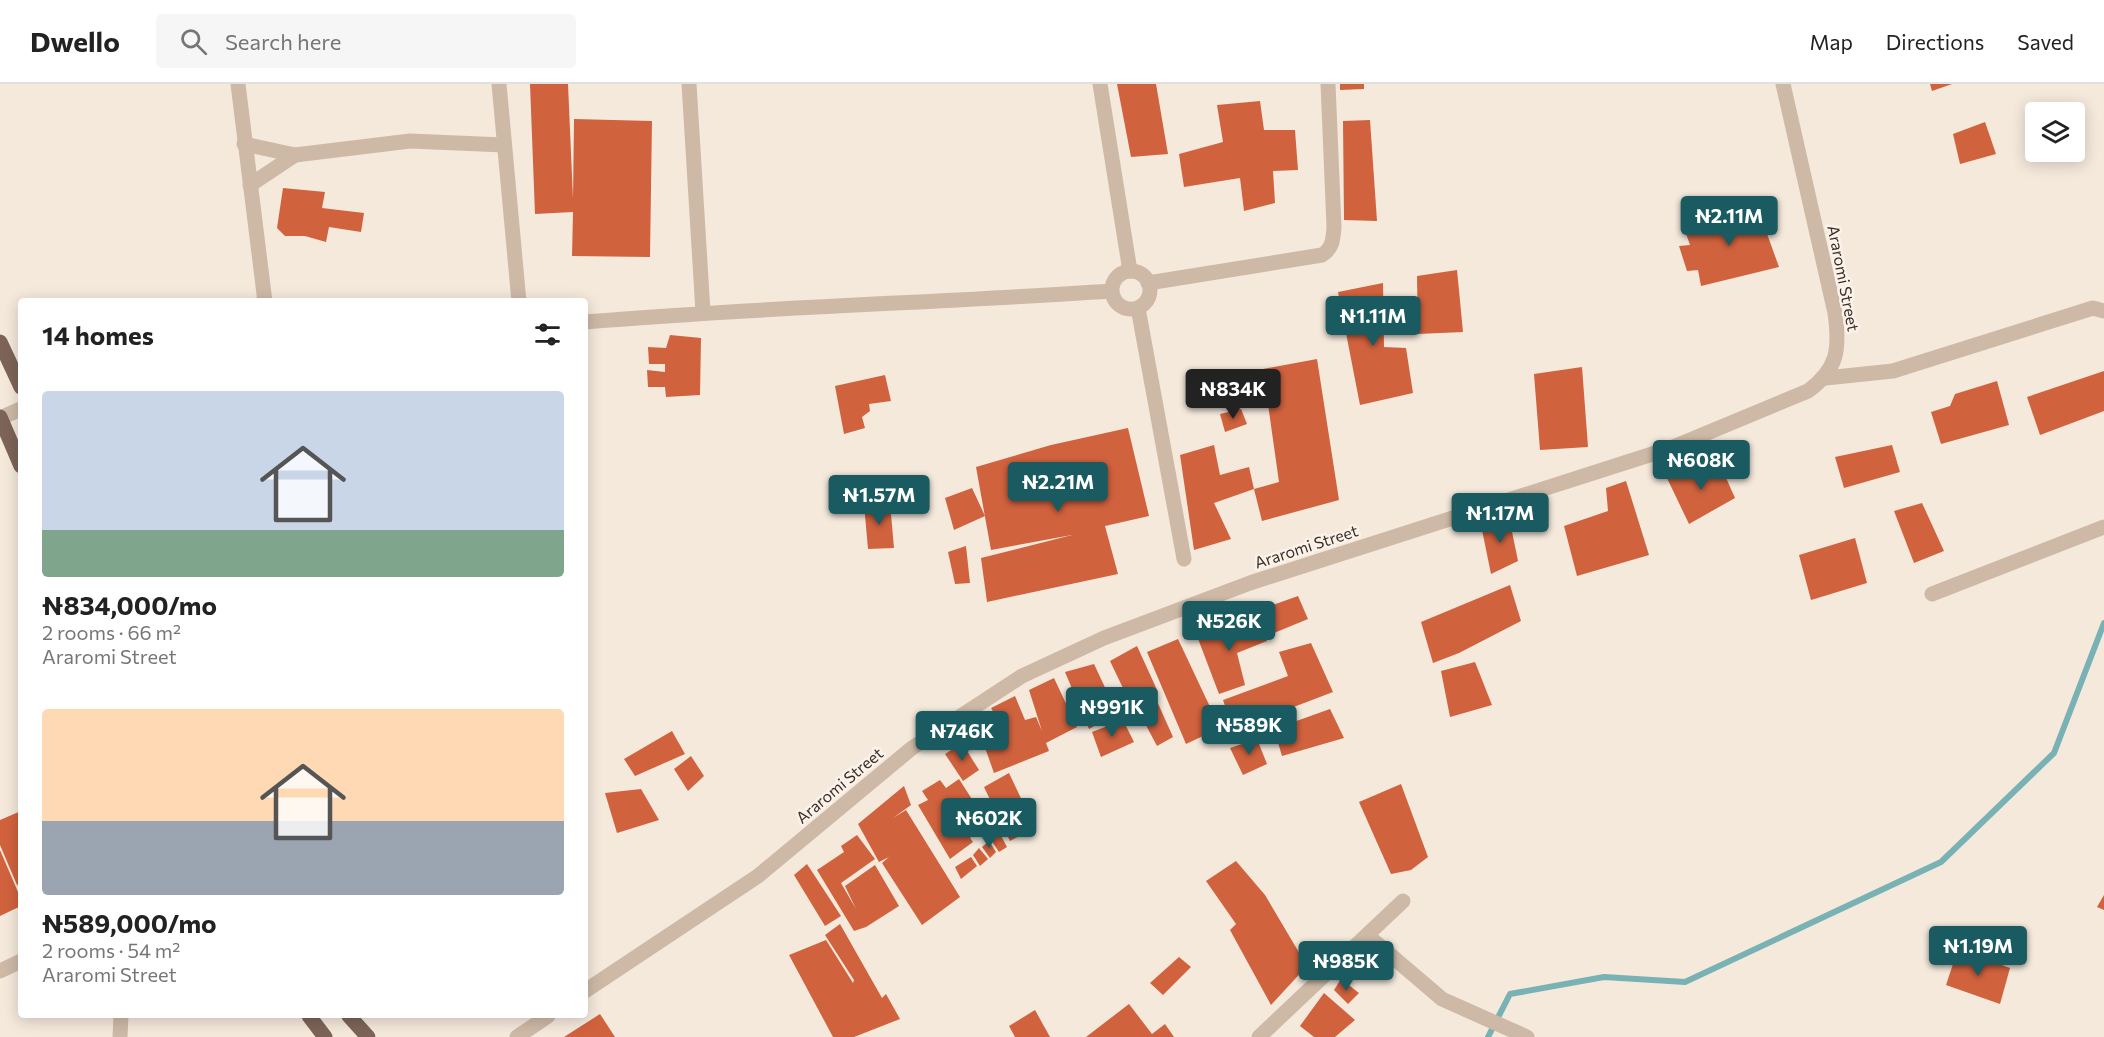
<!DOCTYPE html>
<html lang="en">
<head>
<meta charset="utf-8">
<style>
	:root { --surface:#fff; --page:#f6f6f6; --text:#222; --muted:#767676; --line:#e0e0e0; --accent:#195b60 }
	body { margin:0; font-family:Commissioner,sans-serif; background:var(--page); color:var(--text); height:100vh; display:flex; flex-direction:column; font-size:22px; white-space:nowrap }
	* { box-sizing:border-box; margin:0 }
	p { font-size:20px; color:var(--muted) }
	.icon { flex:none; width:33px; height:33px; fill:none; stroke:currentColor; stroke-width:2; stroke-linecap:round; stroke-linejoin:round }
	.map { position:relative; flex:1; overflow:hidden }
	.panel { position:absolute; left:18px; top:214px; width:570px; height:720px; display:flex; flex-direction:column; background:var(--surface); border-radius:6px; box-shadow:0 3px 15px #0003 }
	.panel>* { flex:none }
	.buttons { position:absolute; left:2025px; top:18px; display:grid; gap:12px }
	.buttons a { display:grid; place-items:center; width:60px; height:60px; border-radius:6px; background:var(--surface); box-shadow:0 3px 15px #0003; font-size:30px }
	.price { position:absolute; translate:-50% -51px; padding:0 14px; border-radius:6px; background:var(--accent); color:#fff; font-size:20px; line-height:39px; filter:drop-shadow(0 2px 3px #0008) }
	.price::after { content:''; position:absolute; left:50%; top:36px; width:18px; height:14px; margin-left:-9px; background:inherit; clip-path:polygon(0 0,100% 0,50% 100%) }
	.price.selected { background:#222; color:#fff }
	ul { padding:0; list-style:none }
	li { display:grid; align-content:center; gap:12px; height:318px; padding:0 24px }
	li span { display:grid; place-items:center; height:186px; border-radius:6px; color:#555 }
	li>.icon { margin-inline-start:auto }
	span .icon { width:108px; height:108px; fill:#fffc; stroke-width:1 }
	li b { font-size:26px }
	h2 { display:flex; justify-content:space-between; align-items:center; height:72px; padding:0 24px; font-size:26px }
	header { display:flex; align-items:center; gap:36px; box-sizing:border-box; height:84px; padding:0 30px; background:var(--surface); border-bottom:2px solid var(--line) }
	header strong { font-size:28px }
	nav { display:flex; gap:33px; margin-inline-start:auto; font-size:21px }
	.search { width:420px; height:54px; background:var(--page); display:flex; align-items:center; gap:15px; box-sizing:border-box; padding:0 21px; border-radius:6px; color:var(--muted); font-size:22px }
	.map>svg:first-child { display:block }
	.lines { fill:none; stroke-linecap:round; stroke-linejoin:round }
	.stream { stroke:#79b2b4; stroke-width:6 }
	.building { fill:#d1623e }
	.minor { stroke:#ceb9a7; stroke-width:15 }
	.tertiary { stroke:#ceb9a7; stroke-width:15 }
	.primary { stroke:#7d6458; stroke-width:15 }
	.labels { text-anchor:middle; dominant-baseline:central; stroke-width:5; stroke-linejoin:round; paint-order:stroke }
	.street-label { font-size:16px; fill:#3a2e28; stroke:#fbf3ea }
</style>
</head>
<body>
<header>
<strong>Dwello</strong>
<div class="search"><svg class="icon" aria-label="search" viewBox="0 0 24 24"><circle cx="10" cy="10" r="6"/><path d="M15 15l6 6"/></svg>Search here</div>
<nav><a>Map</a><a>Directions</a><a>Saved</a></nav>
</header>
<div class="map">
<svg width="2104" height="953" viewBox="0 0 2104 953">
	<rect width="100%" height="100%" fill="#f5e9dc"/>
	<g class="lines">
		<!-- stream -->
		<path class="stream" d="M 1488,953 L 1510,910 L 1604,893 L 1685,898 L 1941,778 L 2054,669 L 2104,539"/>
	</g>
	<!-- building -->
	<g class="building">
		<path d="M 530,0 L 568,0 L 573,115 L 574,35 L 652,37 L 650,173 L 572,172 L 573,128 L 535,130 Z"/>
		<path d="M 1117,0 L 1156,0 L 1168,70 L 1131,73 Z"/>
		<path d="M 1340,0 L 1364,0 L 1364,5 L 1340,6 Z"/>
		<path d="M 1930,0 L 1952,0 L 1932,7 Z"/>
		<path d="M 1260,17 L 1264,46 L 1295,46 L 1298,86 L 1273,87 L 1275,119 L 1244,127 L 1240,94 L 1184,103 L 1179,70 L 1223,58 L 1217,21 Z"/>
		<path d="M 1370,36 L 1377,137 L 1344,136 L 1343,37 Z"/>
		<path d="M 1985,38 L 1996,70 L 1960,80 L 1953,50 Z"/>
		<path d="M 283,104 L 325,108 L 322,124 L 364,129 L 361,148 L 329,143 L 326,158 L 305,152 L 285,152 L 277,144 Z"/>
		<path d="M 1757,122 L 1779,183 L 1701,202 L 1698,186 L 1687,187 L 1679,162 L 1690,161 L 1684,144 Z"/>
		<path d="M 1457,186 L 1463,248 L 1418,250 L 1417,192 Z"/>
		<path d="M 1383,199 L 1384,263 L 1406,264 L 1413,309 L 1360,321 L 1338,208 Z"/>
		<path d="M 670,251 L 701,254 L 700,311 L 666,313 L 665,303 L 648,303 L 647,286 L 665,288 L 665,280 L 649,280 L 648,263 L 666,264 Z"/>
		<path d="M 1317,275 L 1339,416 L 1262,437 L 1254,405 L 1279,398 L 1263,285 Z"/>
		<path d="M 1582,283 L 1588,363 L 1540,366 L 1534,290 Z"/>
		<path d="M 2104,287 L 2104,327 L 2040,351 L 2027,313 Z"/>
		<path d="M 885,291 L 891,317 L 869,320 L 870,327 L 862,333 L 865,344 L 844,350 L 835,302 Z"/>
		<path d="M 1997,297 L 2009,341 L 1941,360 L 1931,328 L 1950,322 L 1955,310 Z"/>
		<path d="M 1241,325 L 1247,340 L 1225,348 L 1220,330 Z"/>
		<path d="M 1128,344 L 1149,432 L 1105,442 L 1118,490 L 987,518 L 981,474 L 1072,451 L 991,466 L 976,383 L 1051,361 Z"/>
		<path d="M 1214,361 L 1220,391 L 1249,383 L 1254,405 L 1214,419 L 1231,455 L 1194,466 L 1180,371 Z"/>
		<path d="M 1892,361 L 1900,388 L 1844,404 L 1835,373 Z"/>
		<path d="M 1718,376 L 1735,414 L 1689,440 L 1666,392 L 1683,385 L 1690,392 Z"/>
		<path d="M 1626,397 L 1649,471 L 1577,492 L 1564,442 L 1608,427 L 1606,404 Z"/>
		<path d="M 972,404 L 985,432 L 954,446 L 945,414 Z"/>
		<path d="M 890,419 L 894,464 L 868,465 L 864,420 Z"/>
		<path d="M 1922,419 L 1944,467 L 1914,479 L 1894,427 Z"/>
		<path d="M 1509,433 L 1518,477 L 1491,490 L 1481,441 Z"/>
		<path d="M 1855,454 L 1867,499 L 1811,516 L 1799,471 Z"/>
		<path d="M 966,462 L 970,499 L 955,500 L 948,468 Z"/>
		<path d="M 1510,501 L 1521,537 L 1459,569 L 1433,579 L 1421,538 Z"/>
		<path d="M 1298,512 L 1308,535 L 1274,549 L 1264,524 Z"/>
		<path d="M 1244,535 L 1245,544 L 1259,538 L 1267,557 L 1237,569 L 1245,601 L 1219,610 L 1197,552 Z"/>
		<path d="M 1178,555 L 1220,644 L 1186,660 L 1147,568 Z"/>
		<path d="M 1311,559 L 1333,608 L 1233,646 L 1223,616 L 1288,592 L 1279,568 Z"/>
		<path d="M 1137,562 L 1158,608 L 1133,625 L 1110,577 Z"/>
		<path d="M 1475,578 L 1492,621 L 1450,633 L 1441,587 Z"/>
		<path d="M 1094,580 L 1117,629 L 1089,645 L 1065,588 Z"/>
		<path d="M 1054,594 L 1077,643 L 1046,659 L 1049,667 L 994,689 L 979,647 L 999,638 L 991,624 L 1015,612 L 1025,636 L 1036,633 L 1042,647 L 1029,606 Z"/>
		<path d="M 1156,615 L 1173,653 L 1157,662 L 1139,628 Z"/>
		<path d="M 1330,625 L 1344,654 L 1282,672 L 1274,645 Z"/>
		<path d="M 1123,636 L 1134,658 L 1101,673 L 1092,648 Z"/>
		<path d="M 672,647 L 685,670 L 635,692 L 624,675 Z"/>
		<path d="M 1257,655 L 1267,680 L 1243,691 L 1230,664 Z"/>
		<path d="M 962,659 L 979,686 L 963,697 L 945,670 Z"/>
		<path d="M 691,672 L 704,692 L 688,707 L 674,685 Z"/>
		<path d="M 1009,689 L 1035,744 L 1010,757 L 984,703 Z"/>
		<path d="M 959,695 L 977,723 L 980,720 L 991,737 L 970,754 L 973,758 L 950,775 L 918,721 L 928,716 L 922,707 L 940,696 L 946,704 Z"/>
		<path d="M 1401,700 L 1428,773 L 1411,786 L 1391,790 L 1359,718 Z"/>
		<path d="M 904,702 L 911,721 L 893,734 L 906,726 L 960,813 L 922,841 L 882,779 L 889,773 L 879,778 L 858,740 Z"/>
		<path d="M 641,705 L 659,736 L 617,749 L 605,709 Z"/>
		<path d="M 21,727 L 21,800 L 17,801 L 0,761 L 0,736 Z"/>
		<path d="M 999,748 L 1007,763 L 999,768 L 991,756 Z"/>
		<path d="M 857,751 L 875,775 L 841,799 L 856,825 L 845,802 L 875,781 L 899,822 L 866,843 L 854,847 L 817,786 L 844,768 L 841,762 Z"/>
		<path d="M 989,757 L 996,768 L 990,774 L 982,763 Z"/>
		<path d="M 979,764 L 988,775 L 980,782 L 973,771 Z"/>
		<path d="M 0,766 L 21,815 L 21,822 L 0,832 Z"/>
		<path d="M 971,773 L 977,782 L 961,795 L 955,783 Z"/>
		<path d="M 1236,777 L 1265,811 L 1307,882 L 1271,921 L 1230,846 L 1236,840 L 1206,797 Z"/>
		<path d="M 807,780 L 841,832 L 825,842 L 794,791 Z"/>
		<path d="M 2104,811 L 2104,826 L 2097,823 Z"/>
		<path d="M 840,840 L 882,914 L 886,910 L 900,935 L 854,953 L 833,953 L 789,871 L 826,856 L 853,899 L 854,896 L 825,851 Z"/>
		<path d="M 1958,865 L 2010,884 L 2000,920 L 1946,901 Z"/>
		<path d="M 1179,873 L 1191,883 L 1163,911 L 1150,899 Z"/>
		<path d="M 1341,895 L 1359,909 L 1348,920 L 1334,906 Z"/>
		<path d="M 1324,909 L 1355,936 L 1335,953 L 1314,953 L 1300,942 Z"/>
		<path d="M 1129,920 L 1152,950 L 1165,940 L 1174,953 L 1086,953 Z"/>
		<path d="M 1035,926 L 1050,953 L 1015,953 L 1009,942 Z"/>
		<path d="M 600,930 L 615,953 L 564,953 Z"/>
	</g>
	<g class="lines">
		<!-- minor -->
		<g class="minor">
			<path d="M 238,0 L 265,218"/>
			<path d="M 499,0 L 519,218"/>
			<path d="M 689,0 L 703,228"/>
			<path d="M 1100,0 L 1130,187"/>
			<path d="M 244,60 L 295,71 L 410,57 L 504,61"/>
			<path d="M 250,101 L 295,71"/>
			<circle cx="1131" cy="206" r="19"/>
			<path d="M 1148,199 L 1322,171 C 1333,164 1333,155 1334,143 L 1328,0"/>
			<path d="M 1138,224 L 1184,475"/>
			<path d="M 585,238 C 760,223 936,219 1111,207"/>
			<path d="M 1826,294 L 1893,287 L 2093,224 L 2104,227"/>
			<path d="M 0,334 L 21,325"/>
			<path d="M 1932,510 L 2104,443"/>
			<path d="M 1367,851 L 1442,915 L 1527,953"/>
			<path d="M 0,887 L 21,877"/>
			<path d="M 120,953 L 121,932"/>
			<path d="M 1259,953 L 1403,817"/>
		</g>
		<!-- tertiary -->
		<g class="tertiary">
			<path d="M 585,907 L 758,792 L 912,664 L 1022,592 L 1104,554 L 1250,499 L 1671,364 L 1808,307 C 1838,285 1840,265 1835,229 L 1783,0"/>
			<path d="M 517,953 L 548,932"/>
		</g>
		<!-- primary -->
		<g class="primary">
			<path d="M 0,258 L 21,303"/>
			<path d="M 0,333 L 21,382"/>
			<path d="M 309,932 L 325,953"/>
			<path d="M 349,932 L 368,953"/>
		</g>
	</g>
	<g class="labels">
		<!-- street labels -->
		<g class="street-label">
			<text transform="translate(1844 194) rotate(79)">Araromi Street</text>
			<text transform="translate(1306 462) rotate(-18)">Araromi Street</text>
			<text transform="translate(839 701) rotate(-40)">Araromi Street</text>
		</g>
	</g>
</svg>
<div class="buttons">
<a><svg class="icon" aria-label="layers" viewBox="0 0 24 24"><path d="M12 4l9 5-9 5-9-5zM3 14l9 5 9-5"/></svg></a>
</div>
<b class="price" style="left:1729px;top:163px">₦2.11M</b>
<b class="price" style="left:1373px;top:263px">₦1.11M</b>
<b class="price selected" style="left:1233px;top:336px">₦834K</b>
<b class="price" style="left:1701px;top:407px">₦608K</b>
<b class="price" style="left:1058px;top:429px">₦2.21M</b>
<b class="price" style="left:879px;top:442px">₦1.57M</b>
<b class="price" style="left:1500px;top:460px">₦1.17M</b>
<b class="price" style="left:1229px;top:568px">₦526K</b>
<b class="price" style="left:1112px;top:654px">₦991K</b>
<b class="price" style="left:1249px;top:672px">₦589K</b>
<b class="price" style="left:962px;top:678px">₦746K</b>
<b class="price" style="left:989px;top:765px">₦602K</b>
<b class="price" style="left:1978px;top:893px">₦1.19M</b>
<b class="price" style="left:1346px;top:908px">₦985K</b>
<section class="panel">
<h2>14 homes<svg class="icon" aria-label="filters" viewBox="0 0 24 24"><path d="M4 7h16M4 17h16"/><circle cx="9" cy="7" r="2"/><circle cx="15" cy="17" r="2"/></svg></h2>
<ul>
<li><span style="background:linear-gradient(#c9d6e8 75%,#7fa58c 0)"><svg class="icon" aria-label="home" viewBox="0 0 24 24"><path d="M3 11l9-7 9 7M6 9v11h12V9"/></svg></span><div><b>₦834,000/mo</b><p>2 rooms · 66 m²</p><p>Araromi Street</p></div></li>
<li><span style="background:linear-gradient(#ffd9b3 60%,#9aa5b1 0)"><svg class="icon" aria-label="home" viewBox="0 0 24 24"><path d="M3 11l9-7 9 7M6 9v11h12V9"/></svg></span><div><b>₦589,000/mo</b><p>2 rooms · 54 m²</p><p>Araromi Street</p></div></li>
</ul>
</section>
</div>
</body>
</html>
